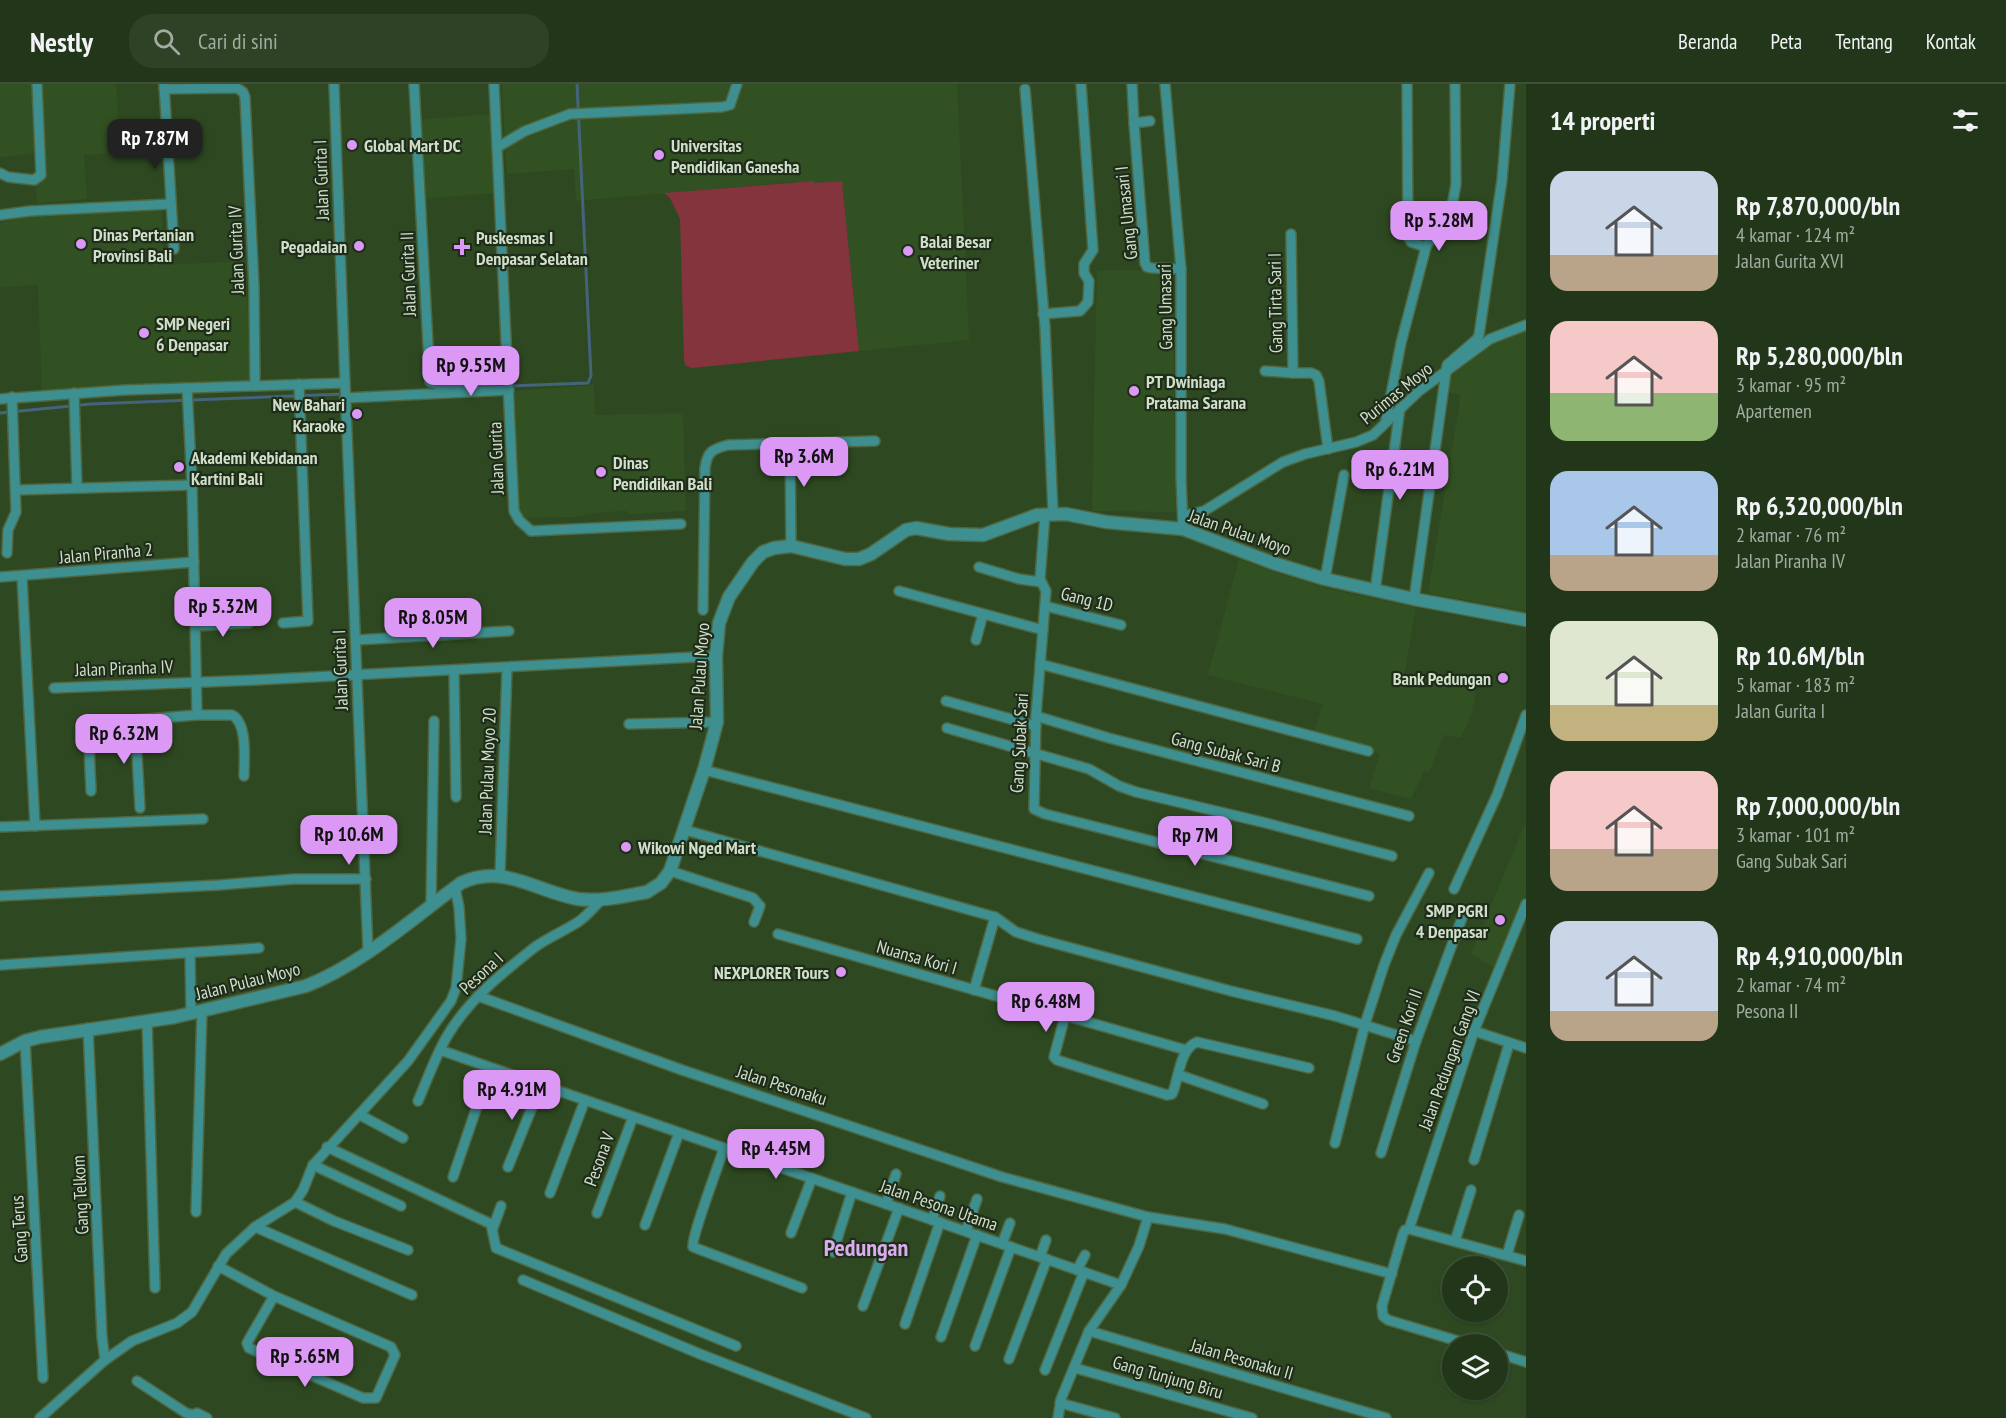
<!DOCTYPE html>
<html lang="id">
<head>
<meta charset="utf-8">
<style>
	:root { --surface:#223719; --page:#2e4226; --text:#f1f3f6; --muted:#a2aca2; --line:#3f5138; --accent:#db99f5 }
	body { margin:0; font-family:"PT Sans Narrow",sans-serif; background:var(--page); color:var(--text); height:100vh; display:flex; flex-direction:column; font-size:22px; white-space:nowrap }
	* { box-sizing:border-box; margin:0 }
	p { font-size:20px; color:var(--muted) }
	.icon { flex:none; width:33px; height:33px; fill:none; stroke:currentColor; stroke-width:2; stroke-linecap:round; stroke-linejoin:round }
	.map { position:relative; flex:1; overflow:hidden }
	.side { display:flex; flex-direction:column; background:var(--surface); width:480px }
	.side>* { flex:none }
	.buttons { position:absolute; left:1442px; top:1172px; display:grid; gap:12px }
	.buttons a { display:grid; place-items:center; width:66px; height:66px; border-radius:50%; background:var(--surface); box-shadow:0 2px 4px #0004,0 0 0 2px var(--line); font-size:30px }
	.price { position:absolute; translate:-50% -51px; padding:0 14px; border-radius:12px; background:var(--accent); color:#111; font-size:20px; line-height:39px; filter:drop-shadow(0 2px 3px #0008) }
	.price::after { content:''; position:absolute; left:50%; top:36px; width:18px; height:14px; margin-left:-9px; background:inherit; clip-path:polygon(0 0,100% 0,50% 100%) }
	.price.selected { background:#222; color:#fff }
	ul { padding:0; list-style:none }
	li { display:flex; align-items:center; gap:18px; height:150px; padding:0 24px }
	li span { display:grid; place-items:center; flex:none; width:168px; height:120px; border-radius:18px; color:#555 }
	li>.icon { margin-inline-start:auto }
	span .icon { width:72px; height:72px; fill:#fffc; stroke-width:1 }
	li b { font-size:26px }
	h2 { display:flex; justify-content:space-between; align-items:center; height:72px; padding:0 24px; font-size:26px }
	header { display:flex; align-items:center; gap:36px; box-sizing:border-box; height:84px; padding:0 30px; background:var(--surface); border-bottom:2px solid var(--line) }
	header strong { font-size:28px }
	nav { display:flex; gap:33px; margin-inline-start:auto; font-size:21px }
	.search { width:420px; height:54px; background:var(--page); display:flex; align-items:center; gap:15px; box-sizing:border-box; padding:0 21px; border-radius:24px; color:var(--muted); font-size:22px }
	main { display:flex; flex:1; min-height:0 }
	.map>svg:first-child { display:block }
	.built { fill:#325122 }
	.green { fill:#83343d }
	.lines { fill:none; stroke-linecap:round; stroke-linejoin:round }
	.stream { stroke:#44637c; stroke-width:3 }
	.minor-casing { stroke:#4e6742; stroke-width:12 }
	.tertiary-casing { stroke:#4e6742; stroke-width:15 }
	.minor { stroke:#3e8f90; stroke-width:9 }
	.tertiary { stroke:#3e8f90; stroke-width:12 }
	.poi-dot { fill:#db99f5; stroke:#1f2c1a; stroke-width:2 }
	.labels { text-anchor:middle; dominant-baseline:central; stroke-width:4.5; stroke-linejoin:round; paint-order:stroke }
	.poi-label { font-size:18px; font-weight:bold; fill:#cfdfc8; stroke:#1f2c1a; text-anchor:start }
	.street-label { font-size:18px; fill:#cfdfc8; stroke:#1f2c1a }
	.district-label { font-size:24px; font-weight:bold; fill:#daadec; stroke:#1f2c1a }
</style>
</head>
<body>
<header>
<strong>Nestly</strong>
<div class="search"><svg class="icon" aria-label="search" viewBox="0 0 24 24"><circle cx="10" cy="10" r="6"/><path d="M15 15l6 6"/></svg>Cari di sini</div>
<nav><a>Beranda</a><a>Peta</a><a>Tentang</a><a>Kontak</a></nav>
</header>
<main>
<div class="map">
<svg width="1526" height="1334" viewBox="0 0 1526 1334">
	<rect width="100%" height="100%" fill="#2e4921"/>
	<!-- built -->
	<g class="built">
		<path d="M 0,0 L 116,0 L 121,69 L 84,71 L 87,115 L 37,119 L 34,70 L 0,73 Z"/>
		<path d="M 502,0 L 957,0 L 969,256 L 859,267 L 842,97 L 814,99 L 791,98 L 576,117 L 574,85 L 507,90 Z"/>
		<path d="M 490,30 L 494,109 L 423,115 L 417,36 Z"/>
		<path d="M 161,126 L 164,181 L 246,177 L 250,297 L 42,307 L 38,201 L 0,203 L 0,139 L 45,127 Z"/>
		<path d="M 1118,186 L 1172,187 L 1176,428 L 1092,427 L 1097,187 Z"/>
		<path d="M 1526,246 L 1526,527 L 1428,509 L 1461,311 L 1447,308 L 1450,289 L 1495,255 Z"/>
		<path d="M 594,301 L 595,331 L 683,329 L 686,427 L 628,430 L 627,427 L 602,428 L 574,433 L 523,434 L 518,422 L 513,307 Z"/>
		<path d="M 1239,475 L 1267,486 L 1329,505 L 1416,524 L 1404,591 L 1476,607 L 1471,631 L 1461,654 L 1444,651 L 1429,688 L 1424,687 L 1411,715 L 1369,704 L 1380,670 L 1313,652 L 1323,620 L 1208,591 Z"/>
		<path d="M 1526,737 L 1526,809 L 1497,885 L 1471,870 Z"/>
	</g>
	<!-- green -->
	<path class="green" d="M 814,97 L 814,99 L 842,97 L 859,267 L 692,284 L 686,282 L 684,277 L 680,135 L 670,114 L 664,109 Z"/>
	<g class="lines">
		<!-- stream -->
		<g class="stream">
			<path d="M 509,302 L 588,299 L 591,292 L 577,0"/>
			<path d="M 0,329 L 91,320 L 343,310"/>
		</g>
		<defs>
			<g id="minor">
				<path d="M 164,0 L 174,165"/>
				<path d="M 334,0 L 345,299"/>
				<path d="M 414,0 L 430,298 L 438,301 L 509,296"/>
				<path d="M 494,0 L 514,427 L 519,436 L 531,447 L 681,440"/>
				<path d="M 1132,0 L 1134,39"/>
				<path d="M 1165,0 L 1181,185 L 1181,394 L 1183,445"/>
				<path d="M 1407,0 L 1408,153 L 1411,158 L 1426,163"/>
				<path d="M 164,5 L 237,4 L 243,8 L 245,13 L 254,203 L 255,302"/>
				<path d="M 1025,5 L 1045,243 L 1053,429"/>
				<path d="M 1150,37 L 1134,39 L 1145,179 L 1147,183 L 1152,184 L 1181,185"/>
				<path d="M 498,63 L 525,47 L 570,30 L 722,23 L 730,21 L 737,0"/>
				<path d="M 0,89 L 8,93 L 34,96 L 41,91 L 37,0"/>
				<path d="M 0,131 L 30,127 L 171,120"/>
				<path d="M 1291,150 L 1293,289 L 1311,289 L 1316,291 L 1319,297 L 1328,365"/>
				<path d="M 1043,230 L 1080,227 L 1088,218 L 1089,197 L 1084,189 L 1084,180 L 1093,166 L 1081,0"/>
				<path d="M 1265,287 L 1293,289"/>
				<path d="M 187,304 L 192,401 L 197,631"/>
				<path d="M 74,309 L 77,404"/>
				<path d="M 345,314 L 509,306"/>
				<path d="M 0,315 L 125,306 L 345,299 L 368,867"/>
				<path d="M 1386,336 L 1401,259 L 1426,163 L 1453,117 L 1456,100 L 1455,0"/>
				<path d="M 790,359 L 791,462"/>
				<path d="M 16,406 L 192,401"/>
				<path d="M 1045,430 L 1040,495 L 1046,507 L 1036,632 L 1034,725 L 1045,730 L 1369,812"/>
				<path d="M 1183,432 L 1204,427 L 1283,378 L 1305,370 L 1356,358 L 1373,351 L 1419,307 L 1490,255 L 1526,241"/>
				<path d="M 7,469 L 8,446 L 16,428 L 12,313"/>
				<path d="M 979,483 L 1019,495 L 1041,498"/>
				<path d="M 0,493 L 194,478"/>
				<path d="M 22,493 L 35,742"/>
				<path d="M 1325,495 L 1344,391"/>
				<path d="M 899,507 L 1043,546"/>
				<path d="M 1375,507 L 1400,324"/>
				<path d="M 1414,515 L 1447,281 L 1477,255 L 1479,251 L 1502,96 L 1510,0"/>
				<path d="M 1045,522 L 1121,541"/>
				<path d="M 703,526 L 705,384 C 707,368 712,365 728,361 L 875,357"/>
				<path d="M 283,539 L 308,537 L 299,300"/>
				<path d="M 196,542 L 249,539"/>
				<path d="M 356,556 L 509,547"/>
				<path d="M 976,556 L 983,530"/>
				<path d="M 1040,580 L 1368,667"/>
				<path d="M 454,586 L 456,713"/>
				<path d="M 54,604 L 256,596 L 716,572"/>
				<path d="M 946,617 L 1036,642"/>
				<path d="M 1036,632 L 1109,654 L 1409,732"/>
				<path d="M 135,637 L 140,724"/>
				<path d="M 629,640 L 717,638"/>
				<path d="M 947,644 L 1089,685 L 1119,702 L 1136,708 L 1262,738 L 1392,772"/>
				<path d="M 704,686 L 1357,855"/>
				<path d="M 91,707 C 91,691 85,648 97,639 L 197,631 L 232,631 C 248,639 244,676 244,692"/>
				<path d="M 0,743 L 203,735"/>
				<path d="M 685,746 L 995,833 L 1016,848 L 1038,855 L 1231,907 L 1335,932 L 1416,957"/>
				<path d="M 670,787 L 753,814 L 760,822 L 754,838"/>
				<path d="M 500,791 L 507,584"/>
				<path d="M 1454,805 L 1497,711 L 1526,631"/>
				<path d="M 0,812 L 219,801 L 294,795 L 366,795"/>
				<path d="M 431,822 L 434,637"/>
				<path d="M 778,850 L 1186,966"/>
				<path d="M 190,869 L 191,929"/>
				<path d="M 0,881 L 259,864"/>
				<path d="M 974,906 L 995,833"/>
				<path d="M 478,912 L 682,986 L 1002,1093 L 1148,1133 L 1225,1145 L 1392,1190"/>
				<path d="M 1065,932 L 1054,973 L 1057,976 L 1167,1011 L 1172,1010 L 1174,1005 C 1179,990 1181,964 1197,958 L 1309,984"/>
				<path d="M 147,936 L 155,1204"/>
				<path d="M 88,944 L 102,1253 L 105,1276"/>
				<path d="M 1474,947 L 1526,964"/>
				<path d="M 25,957 L 43,1294"/>
				<path d="M 440,966 L 1121,1201"/>
				<path d="M 1179,991 L 1263,1020"/>
				<path d="M 418,1017 C 427,996 435,974 446,954 C 467,917 502,889 535,863 C 549,853 564,847 578,838 C 587,832 594,823 602,815"/>
				<path d="M 360,1031 L 403,1054"/>
				<path d="M 1335,1059 L 1365,940 L 1384,881 L 1396,851 L 1429,789"/>
				<path d="M 327,1063 L 491,1140 L 496,1164 L 736,1262"/>
				<path d="M 724,1064 C 719,1080 691,1154 693,1163 L 802,1204"/>
				<path d="M 1381,1069 L 1416,957 L 1465,826"/>
				<path d="M 1474,1076 L 1509,960"/>
				<path d="M 313,1081 L 401,1122"/>
				<path d="M 508,1083 L 541,1001"/>
				<path d="M 453,1093 L 490,984"/>
				<path d="M 550,1109 L 585,1016"/>
				<path d="M 295,1118 L 334,1137 L 408,1166"/>
				<path d="M 886,1120 L 896,1090"/>
				<path d="M 196,1128 L 202,926"/>
				<path d="M 597,1129 L 633,1033"/>
				<path d="M 932,1136 L 940,1112"/>
				<path d="M 645,1141 L 679,1049"/>
				<path d="M 255,1143 L 412,1211"/>
				<path d="M 493,1144 L 501,1122"/>
				<path d="M 1409,1145 L 1474,947 L 1526,820"/>
				<path d="M 1409,1145 L 1405,1146 L 1403,1150 L 1382,1222 L 1383,1232 L 1388,1236 L 1468,1260"/>
				<path d="M 1409,1145 L 1526,1177"/>
				<path d="M 966,1147 L 977,1115"/>
				<path d="M 791,1149 L 812,1094"/>
				<path d="M 1455,1157 L 1471,1106"/>
				<path d="M 1002,1160 L 1010,1139"/>
				<path d="M 833,1168 L 852,1108"/>
				<path d="M 1507,1171 L 1519,1131"/>
				<path d="M 1040,1173 L 1046,1156"/>
				<path d="M 218,1182 L 274,1212 L 391,1263 L 395,1271 L 376,1314 L 363,1314 L 249,1264 L 247,1259 L 274,1212"/>
				<path d="M 1077,1186 L 1085,1171"/>
				<path d="M 523,1196 L 700,1270 L 866,1334"/>
				<path d="M 863,1222 L 899,1124"/>
				<path d="M 905,1240 L 940,1138"/>
				<path d="M 1089,1247 L 1386,1334"/>
				<path d="M 941,1253 L 977,1151"/>
				<path d="M 975,1262 L 1011,1163"/>
				<path d="M 1497,1269 L 1526,1278"/>
				<path d="M 1009,1275 L 1047,1175"/>
				<path d="M 1075,1284 L 1252,1334"/>
				<path d="M 1045,1286 L 1084,1188"/>
				<path d="M 137,1297 L 186,1329 L 194,1331 L 197,1329 L 207,1334"/>
				<path d="M 1060,1319 L 1115,1334"/>
				<path d="M 40,1334 L 105,1276 L 132,1257 L 177,1239 L 192,1228 L 226,1170 L 255,1143 L 295,1118 L 303,1106 L 313,1081 L 408,977 L 451,917 L 456,904 L 461,855 L 459,823 L 455,804"/>
				<path d="M 1058,1334 L 1061,1315 L 1089,1247 L 1121,1201 L 1139,1162 L 1148,1133"/>
			</g>
			<path id="tertiary" d="M 0,970 L 25,957 L 40,953 L 175,933 L 306,902 C 361,881 413,834 461,799 C 504,779 537,808 578,815 C 601,818 624,812 647,808 L 661,799 L 670,787 L 704,686 L 717,638 L 716,572 L 719,539 L 729,513 L 753,478 L 763,468 L 774,464 L 791,462 L 845,475 L 859,475 L 871,470 L 906,446 L 916,444 L 949,450 L 983,451 L 1037,431 L 1066,430 L 1106,438 L 1183,445 L 1273,479 L 1325,495 L 1414,515 L 1526,536"/>
		</defs>
		<!-- minor casing -->
		<use href="#minor" class="minor-casing"/>
		<!-- tertiary casing -->
		<use href="#tertiary" class="tertiary-casing"/>
		<!-- minor -->
		<use href="#minor" class="minor"/>
		<!-- tertiary -->
		<use href="#tertiary" class="tertiary"/>
	</g>
	<!-- markers -->
	<g class="poi-dot">
		<circle cx="352" cy="61" r="6"/>
		<circle cx="659" cy="71" r="6"/>
		<circle cx="81" cy="160" r="6"/>
		<circle cx="359" cy="162" r="6"/>
		<path d="M459 154h6v6h6v6h-6v6h-6v-6h-6v-6h6z"/>
		<circle cx="908" cy="167" r="6"/>
		<circle cx="144" cy="249" r="6"/>
		<circle cx="1134" cy="307" r="6"/>
		<circle cx="357" cy="330" r="6"/>
		<circle cx="179" cy="383" r="6"/>
		<circle cx="601" cy="388" r="6"/>
		<circle cx="1503" cy="594" r="6"/>
		<circle cx="626" cy="763" r="6"/>
		<circle cx="1500" cy="836" r="6"/>
		<circle cx="841" cy="888" r="6"/>
	</g>
	<g class="labels">
		<!-- poi labels -->
		<g class="poi-label">
			<text x="364" y="61">Global Mart DC</text>
			<text x="671" y="61">Universitas<tspan x="671" dy="21">Pendidikan Ganesha</tspan></text>
			<text x="93" y="150">Dinas Pertanian<tspan x="93" dy="21">Provinsi Bali</tspan></text>
			<text x="476" y="153">Puskesmas I<tspan x="476" dy="21">Denpasar Selatan</tspan></text>
			<text x="920" y="157">Balai Besar<tspan x="920" dy="21">Veteriner</tspan></text>
			<text x="347" y="162" text-anchor="end">Pegadaian</text>
			<text x="156" y="239">SMP Negeri<tspan x="156" dy="21">6 Denpasar</tspan></text>
			<text x="1146" y="297">PT Dwiniaga<tspan x="1146" dy="21">Pratama Sarana</tspan></text>
			<text x="345" y="320" text-anchor="end">New Bahari<tspan x="345" dy="21">Karaoke</tspan></text>
			<text x="191" y="373">Akademi Kebidanan<tspan x="191" dy="21">Kartini Bali</tspan></text>
			<text x="613" y="378">Dinas<tspan x="613" dy="21">Pendidikan Bali</tspan></text>
			<text x="1491" y="594" text-anchor="end">Bank Pedungan</text>
			<text x="638" y="763">Wikowi Nged Mart</text>
			<text x="1488" y="826" text-anchor="end">SMP PGRI<tspan x="1488" dy="21">4 Denpasar</tspan></text>
			<text x="829" y="888" text-anchor="end">NEXPLORER Tours</text>
		</g>
		<!-- street labels -->
		<g class="street-label">
			<text transform="translate(321 96) rotate(-92)">Jalan Gurita I</text>
			<text transform="translate(1126 129) rotate(-96)">Gang Umasari I</text>
			<text transform="translate(236 166) rotate(-92)">Jalan Gurita IV</text>
			<text transform="translate(408 190) rotate(-92)">Jalan Gurita II</text>
			<text transform="translate(1275 219) rotate(-91)">Gang Tirta Sari I</text>
			<text transform="translate(1165 223) rotate(-91)">Gang Umasari</text>
			<text transform="translate(1396 309) rotate(-39)">Purimas Moyo</text>
			<text transform="translate(496 374) rotate(-92)">Jalan Gurita</text>
			<text transform="translate(1240 448) rotate(19)">Jalan Pulau Moyo</text>
			<text transform="translate(106 469) rotate(-5)">Jalan Piranha 2</text>
			<text transform="translate(1087 515) rotate(14)">Gang 1D</text>
			<text transform="translate(124 584) rotate(-2)">Jalan Piranha IV</text>
			<text transform="translate(340 586) rotate(-92)">Jalan Gurita I</text>
			<text transform="translate(699 592) rotate(-86)">Jalan Pulau Moyo</text>
			<text transform="translate(1019 659) rotate(-87)">Gang Subak Sari</text>
			<text transform="translate(1226 668) rotate(15)">Gang Subak Sari B</text>
			<text transform="translate(487 687) rotate(-88)">Jalan Pulau Moyo 20</text>
			<text transform="translate(917 873) rotate(16)">Nuansa Kori I</text>
			<text transform="translate(481 889) rotate(-43)">Pesona I</text>
			<text transform="translate(248 897) rotate(-14)">Jalan Pulau Moyo</text>
			<text transform="translate(1404 942) rotate(-71)">Green Kori II</text>
			<text transform="translate(1449 976) rotate(-70)">Jalan Pedungan Gang VI</text>
			<text transform="translate(782 1001) rotate(18)">Jalan Pesonaku</text>
			<text transform="translate(599 1075) rotate(-70)">Pesona V</text>
			<text transform="translate(80 1111) rotate(-93)">Gang Telkom</text>
			<text transform="translate(939 1121) rotate(19)">Jalan Pesona Utama</text>
			<text transform="translate(19 1145) rotate(-94)">Gang Terus</text>
			<text transform="translate(1242 1275) rotate(16)">Jalan Pesonaku II</text>
			<text transform="translate(1168 1293) rotate(16)">Gang Tunjung Biru</text>
		</g>
		<!-- district labels -->
		<g class="district-label">
			<text x="866" y="1163">Pedungan</text>
		</g>
	</g>
</svg>
<div class="buttons">
<a><svg class="icon" aria-label="locate" viewBox="0 0 24 24"><circle cx="12" cy="12" r="6"/><path d="M12 2v4M12 18v4M2 12h4M18 12h4"/></svg></a>
<a><svg class="icon" aria-label="layers" viewBox="0 0 24 24"><path d="M12 4l9 5-9 5-9-5zM3 14l9 5 9-5"/></svg></a>
</div>
<b class="price selected" style="left:155px;top:86px">Rp 7.87M</b>
<b class="price" style="left:1439px;top:168px">Rp 5.28M</b>
<b class="price" style="left:471px;top:313px">Rp 9.55M</b>
<b class="price" style="left:804px;top:404px">Rp 3.6M</b>
<b class="price" style="left:1400px;top:417px">Rp 6.21M</b>
<b class="price" style="left:223px;top:554px">Rp 5.32M</b>
<b class="price" style="left:433px;top:565px">Rp 8.05M</b>
<b class="price" style="left:124px;top:681px">Rp 6.32M</b>
<b class="price" style="left:349px;top:782px">Rp 10.6M</b>
<b class="price" style="left:1195px;top:783px">Rp 7M</b>
<b class="price" style="left:1046px;top:949px">Rp 6.48M</b>
<b class="price" style="left:512px;top:1037px">Rp 4.91M</b>
<b class="price" style="left:776px;top:1096px">Rp 4.45M</b>
<b class="price" style="left:305px;top:1304px">Rp 5.65M</b>
</div>
<section class="side">
<h2>14 properti<svg class="icon" aria-label="filters" viewBox="0 0 24 24"><path d="M4 7h16M4 17h16"/><circle cx="9" cy="7" r="2"/><circle cx="15" cy="17" r="2"/></svg></h2>
<ul>
<li><span style="background:linear-gradient(#c9d6e8 70%,#b9a48a 0)"><svg class="icon" aria-label="home" viewBox="0 0 24 24"><path d="M3 11l9-7 9 7M6 9v11h12V9"/></svg></span><div><b>Rp 7,870,000/bln</b><p>4 kamar · 124 m²</p><p>Jalan Gurita XVI</p></div></li>
<li><span style="background:linear-gradient(#f6c9c9 60%,#8fb573 0)"><svg class="icon" aria-label="home" viewBox="0 0 24 24"><path d="M3 11l9-7 9 7M6 9v11h12V9"/></svg></span><div><b>Rp 5,280,000/bln</b><p>3 kamar · 95 m²</p><p>Apartemen</p></div></li>
<li><span style="background:linear-gradient(#a9c7e8 70%,#b9a48a 0)"><svg class="icon" aria-label="home" viewBox="0 0 24 24"><path d="M3 11l9-7 9 7M6 9v11h12V9"/></svg></span><div><b>Rp 6,320,000/bln</b><p>2 kamar · 76 m²</p><p>Jalan Piranha IV</p></div></li>
<li><span style="background:linear-gradient(#dfe7d0 70%,#c2b280 0)"><svg class="icon" aria-label="home" viewBox="0 0 24 24"><path d="M3 11l9-7 9 7M6 9v11h12V9"/></svg></span><div><b>Rp 10.6M/bln</b><p>5 kamar · 183 m²</p><p>Jalan Gurita I</p></div></li>
<li><span style="background:linear-gradient(#f6c9c9 65%,#b9a48a 0)"><svg class="icon" aria-label="home" viewBox="0 0 24 24"><path d="M3 11l9-7 9 7M6 9v11h12V9"/></svg></span><div><b>Rp 7,000,000/bln</b><p>3 kamar · 101 m²</p><p>Gang Subak Sari</p></div></li>
<li><span style="background:linear-gradient(#c9d6e8 75%,#b9a48a 0)"><svg class="icon" aria-label="home" viewBox="0 0 24 24"><path d="M3 11l9-7 9 7M6 9v11h12V9"/></svg></span><div><b>Rp 4,910,000/bln</b><p>2 kamar · 74 m²</p><p>Pesona II</p></div></li>
</ul>
</section>
</main>
</body>
</html>
